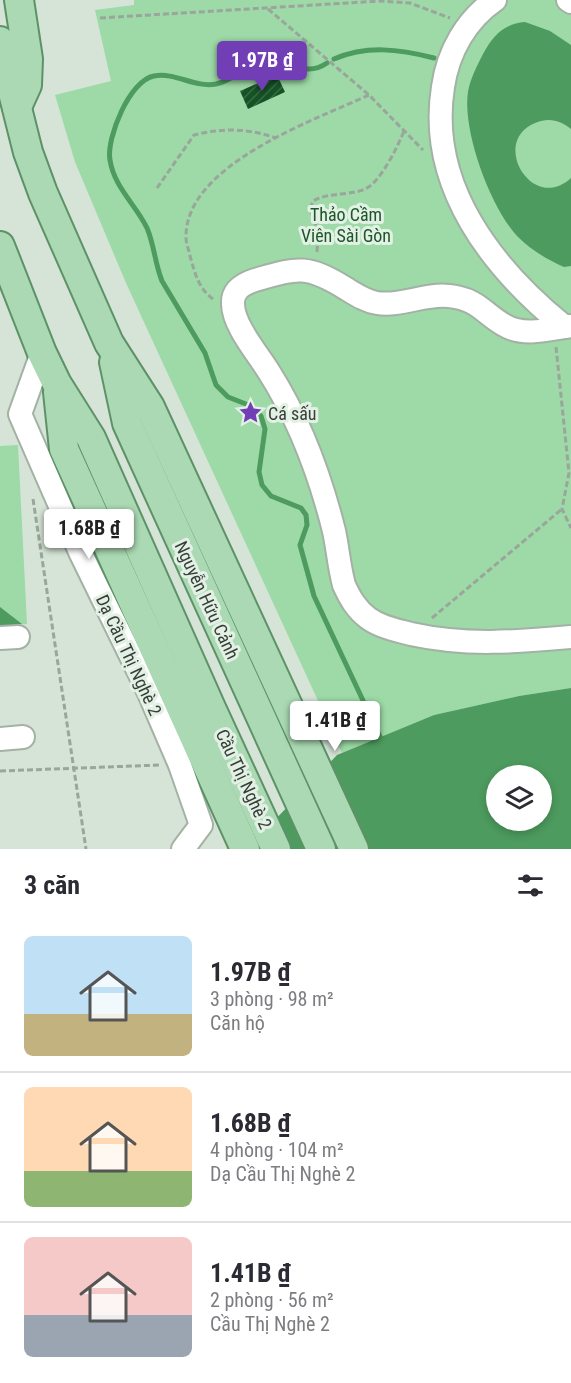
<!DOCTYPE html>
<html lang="vi">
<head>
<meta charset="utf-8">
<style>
	:root { --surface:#fff; --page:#f7f7f7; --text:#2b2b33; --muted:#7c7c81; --line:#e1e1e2; --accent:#713eb6 }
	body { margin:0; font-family:"Roboto Condensed",sans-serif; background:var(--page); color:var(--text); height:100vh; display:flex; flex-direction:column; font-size:22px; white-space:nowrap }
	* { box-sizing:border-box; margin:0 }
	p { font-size:20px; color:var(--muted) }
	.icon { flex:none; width:33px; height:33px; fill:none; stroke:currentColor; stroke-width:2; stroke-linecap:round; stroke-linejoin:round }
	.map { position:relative; height:849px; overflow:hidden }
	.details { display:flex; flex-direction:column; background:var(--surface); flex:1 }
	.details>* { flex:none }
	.fabs { position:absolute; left:486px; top:765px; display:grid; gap:12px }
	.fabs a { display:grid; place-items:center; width:66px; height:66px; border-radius:50%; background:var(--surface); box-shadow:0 3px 9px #0003; font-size:30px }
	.price { position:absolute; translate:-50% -51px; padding:0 14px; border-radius:6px; background:#fff; color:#222; font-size:20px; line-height:39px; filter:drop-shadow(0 2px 3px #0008) }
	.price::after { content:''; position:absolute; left:50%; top:36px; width:18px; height:14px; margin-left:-9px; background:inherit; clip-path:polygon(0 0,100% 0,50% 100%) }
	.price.current { background:var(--accent); color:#fff }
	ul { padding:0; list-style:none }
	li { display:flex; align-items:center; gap:18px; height:150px; padding:0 24px }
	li+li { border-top:2px solid var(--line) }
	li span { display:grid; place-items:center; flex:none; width:168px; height:120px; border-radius:9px; color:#555 }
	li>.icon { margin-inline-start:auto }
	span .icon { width:72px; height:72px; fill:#fffc; stroke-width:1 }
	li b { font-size:26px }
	h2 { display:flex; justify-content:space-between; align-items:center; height:72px; padding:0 24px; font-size:26px }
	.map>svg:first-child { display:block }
	.green { fill:#9ddaa7 }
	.water { fill:#4d9b5e; fill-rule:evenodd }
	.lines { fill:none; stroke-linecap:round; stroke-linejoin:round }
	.stream { stroke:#4d9b5e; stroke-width:5 }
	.building { fill:url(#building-hatch) }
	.minor-casing { stroke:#a3b2a5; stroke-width:26 }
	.major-casing { stroke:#5d9267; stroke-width:32 }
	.path { stroke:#9aa59b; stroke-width:3; stroke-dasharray:6 3; stroke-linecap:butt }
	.minor { stroke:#fff; stroke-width:22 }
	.major { stroke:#aad9b3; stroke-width:28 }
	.labels { text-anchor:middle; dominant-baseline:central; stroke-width:6; stroke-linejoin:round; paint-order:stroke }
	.park-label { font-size:18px; fill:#1e562c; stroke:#e2f1e4 }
	.poi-label { font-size:18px; fill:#383e39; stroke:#e2f1e4; text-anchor:start }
	.street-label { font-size:18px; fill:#383e39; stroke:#e2f1e4 }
</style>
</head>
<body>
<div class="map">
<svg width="571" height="849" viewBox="0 0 571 849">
	<defs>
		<pattern id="building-hatch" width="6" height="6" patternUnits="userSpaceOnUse" patternTransform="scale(1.5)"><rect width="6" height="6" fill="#155326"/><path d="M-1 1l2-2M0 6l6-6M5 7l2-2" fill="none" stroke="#386a46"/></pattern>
	</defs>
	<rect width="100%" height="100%" fill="#d5e4d7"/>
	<!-- green -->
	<g class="green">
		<path d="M 134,0 L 571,0 L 571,688 L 519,696 L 434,715 L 342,753 L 126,283 L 75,162 L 55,95 L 111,81 L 95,10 L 134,5 Z"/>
		<path d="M 18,445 L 27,624 L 0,626 L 0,446 Z"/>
	</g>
	<!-- water -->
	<g class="water">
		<path d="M 525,22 L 550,31 L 571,45 L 571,129 C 562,122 553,118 541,121 C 486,136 531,215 571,178 L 571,266 L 564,267 C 548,260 531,250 518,237 C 491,209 462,131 468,92 C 470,79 477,66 483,54 C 493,36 503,24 525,22 Z"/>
		<path d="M 0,607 L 22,624 L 0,626 Z"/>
		<path d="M 571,688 L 571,849 L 247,849 L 337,755 L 434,715 L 519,696 ZM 496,776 L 542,776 L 542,820 L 496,820 Z"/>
	</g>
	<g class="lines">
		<!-- stream -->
		<g class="stream">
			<path d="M 334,59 C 367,45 399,49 434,58"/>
			<path d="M 327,63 C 304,79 289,58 266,61 C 247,63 235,80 216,84 C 194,88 176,72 154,76 C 130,80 106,138 110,160 C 114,187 136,205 147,228 C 154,244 155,264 162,281 L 205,353 L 216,385 L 228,397 L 251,406 L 261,416 L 265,429 L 259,472 L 262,485 L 271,496 L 301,508 L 306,515 L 307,525 L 300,545 L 314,596 L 382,741"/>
		</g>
	</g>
	<!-- building -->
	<path class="building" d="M 277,75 L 285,92 L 248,109 L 240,91 Z"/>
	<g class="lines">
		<defs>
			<g id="minor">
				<path d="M 495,0 C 466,20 448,52 443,87 C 427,186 493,269 565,327"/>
				<path d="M 568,0 L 571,2"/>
				<path d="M 571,326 C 551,329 523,337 504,325 C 483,313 478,299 449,296 C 425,293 401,307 377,303 C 365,301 355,294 345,288 C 306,264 297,268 255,280 C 243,284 232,290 233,304 C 233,325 258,354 269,372 C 300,421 320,475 334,531 C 338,549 339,567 344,585 C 350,598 356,609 368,618 C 380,627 396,630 411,634 C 465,646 516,642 571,637"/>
				<path d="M 42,353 L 20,414 L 81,554 L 149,693 L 180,765 L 201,825 L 183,849"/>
				<path d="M 0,638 L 18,637"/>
				<path d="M 0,739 L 23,737"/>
			</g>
			<g id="major">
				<path d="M 0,41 L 28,152 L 43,193 L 109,343 L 150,407 L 354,849"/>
				<path d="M 17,107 L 27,85 L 28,59 L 19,0"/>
				<path d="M 0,246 L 42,353 L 57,384 L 91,438 L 211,708 L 276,849"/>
				<path d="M 114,362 L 127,423 L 321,849"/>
				<path d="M 58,392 L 64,449 L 245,849"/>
			</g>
		</defs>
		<!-- minor casing -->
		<use href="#minor" class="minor-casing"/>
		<!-- major casing -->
		<use href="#major" class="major-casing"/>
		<!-- path -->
		<g class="path">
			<path d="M 268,9 L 369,95 L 423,150"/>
			<path d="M 100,18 L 380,1 L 410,3 L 450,18"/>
			<path d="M 157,188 L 194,135 C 222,128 248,128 276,138"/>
			<path d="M 317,252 L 318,231 L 310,209 L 313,201 C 328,192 349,196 365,189 C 380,183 398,146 404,131"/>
			<path d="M 213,299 C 198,288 195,273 190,256 C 189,250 186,244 186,238 C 184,165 315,120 369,95"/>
			<path d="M 556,347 L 569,473 L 562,509 L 571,528"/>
			<path d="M 33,499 L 86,849"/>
			<path d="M 432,618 L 562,509"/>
			<path d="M 0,771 L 160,765"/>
		</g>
		<!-- minor -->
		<use href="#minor" class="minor"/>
		<!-- major -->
		<use href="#major" class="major"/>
	</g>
	<!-- icons -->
	<defs>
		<symbol id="sight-bare" viewBox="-9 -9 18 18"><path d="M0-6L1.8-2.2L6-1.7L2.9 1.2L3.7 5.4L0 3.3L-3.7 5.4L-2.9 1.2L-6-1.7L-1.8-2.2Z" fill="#713eb6" stroke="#e2f1e4" stroke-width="2.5" paint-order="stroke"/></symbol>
	</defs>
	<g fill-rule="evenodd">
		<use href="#sight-bare" x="234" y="396" width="33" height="33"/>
	</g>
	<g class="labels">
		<!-- park labels -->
		<g class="park-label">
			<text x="346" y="214">Thảo Cầm<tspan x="346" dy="21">Viên Sài Gòn</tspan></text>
		</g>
		<!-- poi labels -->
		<g class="poi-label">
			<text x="268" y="413">Cá sấu</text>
		</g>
		<!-- street labels -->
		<g class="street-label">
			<text transform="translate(207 600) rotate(65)">Nguyễn Hữu Cảnh</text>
			<text transform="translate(129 655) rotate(65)">Dạ Cầu Thị Nghè 2</text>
			<text transform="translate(244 779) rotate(65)">Cầu Thị Nghè 2</text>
		</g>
	</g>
</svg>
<div class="fabs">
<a><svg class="icon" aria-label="layers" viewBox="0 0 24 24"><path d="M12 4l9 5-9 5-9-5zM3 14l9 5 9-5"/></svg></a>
</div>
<b class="price current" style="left:262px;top:92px">1.97B ₫</b>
<b class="price" style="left:89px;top:560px">1.68B ₫</b>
<b class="price" style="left:335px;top:752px">1.41B ₫</b>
</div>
<section class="details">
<h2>3 căn<svg class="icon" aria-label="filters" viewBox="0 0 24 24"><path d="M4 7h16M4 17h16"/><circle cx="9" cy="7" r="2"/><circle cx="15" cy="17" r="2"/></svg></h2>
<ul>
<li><span style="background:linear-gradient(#bfe0f5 65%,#c2b280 0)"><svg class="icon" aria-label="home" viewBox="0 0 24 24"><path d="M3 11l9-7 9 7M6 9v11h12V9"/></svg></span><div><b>1.97B ₫</b><p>3 phòng · 98 m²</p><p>Căn hộ</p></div></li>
<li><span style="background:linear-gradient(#ffd9b3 70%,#8fb573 0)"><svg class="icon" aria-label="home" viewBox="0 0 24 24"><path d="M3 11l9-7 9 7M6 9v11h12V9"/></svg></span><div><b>1.68B ₫</b><p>4 phòng · 104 m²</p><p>Dạ Cầu Thị Nghè 2</p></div></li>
<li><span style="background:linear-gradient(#f6c9c9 65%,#9aa5b1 0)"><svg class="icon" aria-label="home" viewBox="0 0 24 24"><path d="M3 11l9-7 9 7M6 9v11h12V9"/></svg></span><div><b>1.41B ₫</b><p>2 phòng · 56 m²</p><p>Cầu Thị Nghè 2</p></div></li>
</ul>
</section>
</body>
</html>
